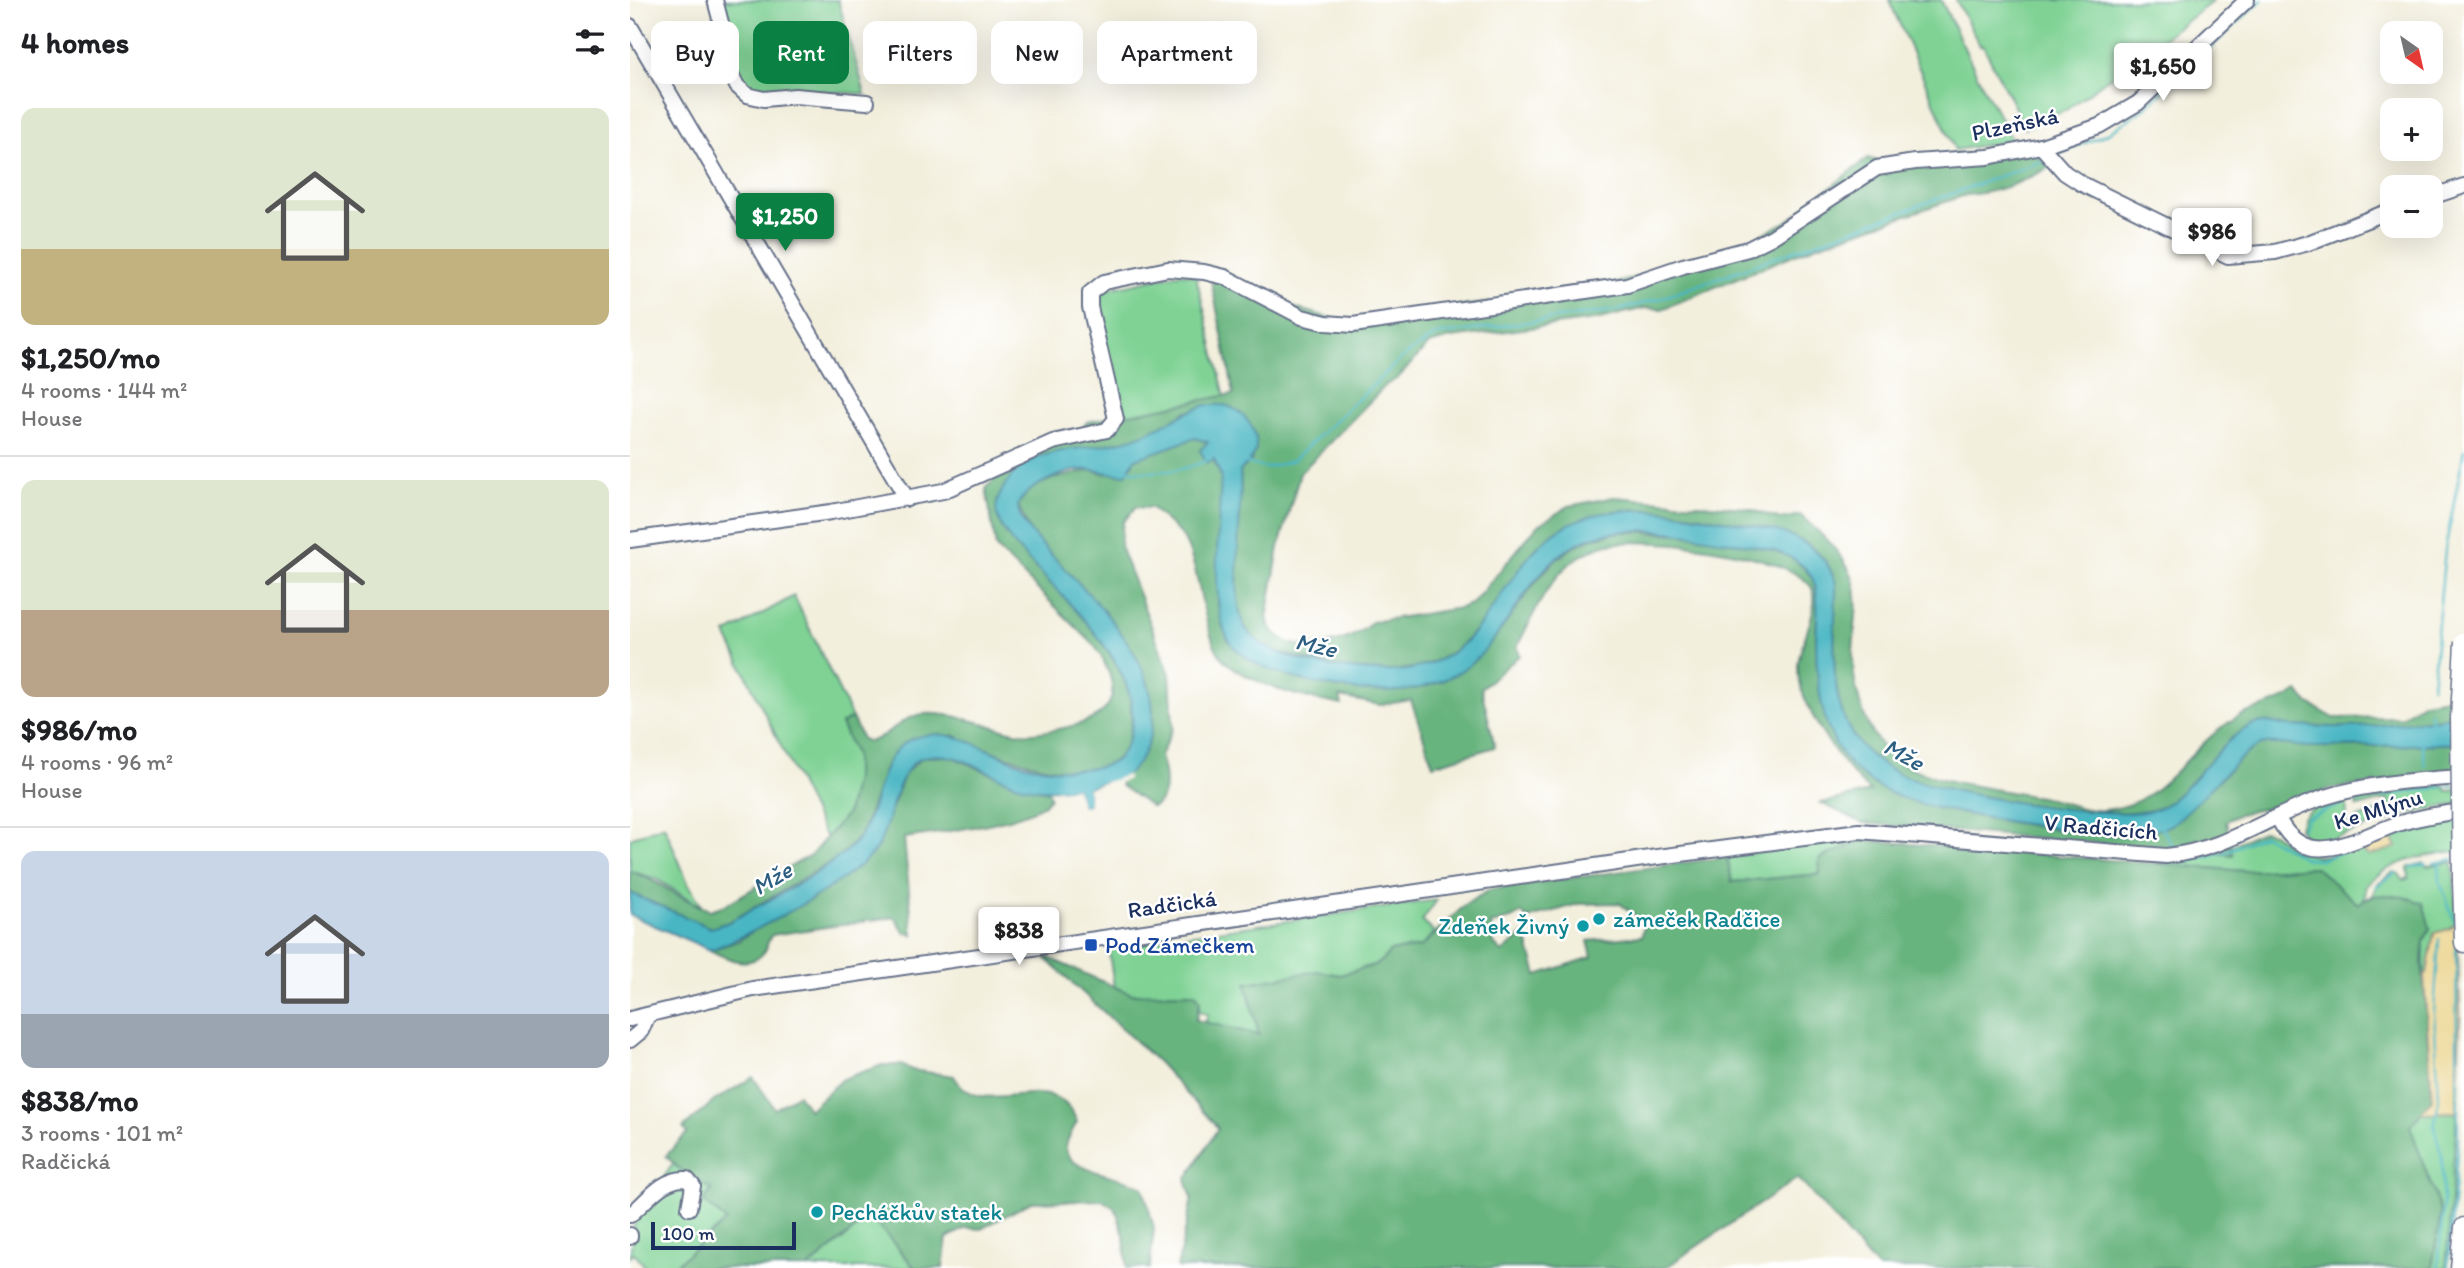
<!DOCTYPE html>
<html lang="en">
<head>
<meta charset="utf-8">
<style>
	:root { --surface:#fff; --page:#f6f6f6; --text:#202124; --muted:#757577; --line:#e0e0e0; --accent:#0b8043 }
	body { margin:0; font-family:Itim,sans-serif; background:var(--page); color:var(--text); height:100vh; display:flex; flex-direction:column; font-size:26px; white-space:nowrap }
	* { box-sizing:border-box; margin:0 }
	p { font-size:23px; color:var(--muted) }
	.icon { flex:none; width:38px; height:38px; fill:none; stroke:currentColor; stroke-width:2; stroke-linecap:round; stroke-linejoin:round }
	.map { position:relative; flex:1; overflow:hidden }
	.side { display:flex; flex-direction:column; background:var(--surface); width:630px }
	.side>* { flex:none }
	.guide { position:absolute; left:21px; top:21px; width:665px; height:63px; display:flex; gap:14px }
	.needle { width:46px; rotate:146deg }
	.tools { position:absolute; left:1750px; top:21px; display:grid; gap:14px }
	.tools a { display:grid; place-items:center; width:63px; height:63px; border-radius:14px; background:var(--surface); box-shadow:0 7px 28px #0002; font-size:35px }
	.scale { position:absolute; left:21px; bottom:18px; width:145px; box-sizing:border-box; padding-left:7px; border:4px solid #1b2f5e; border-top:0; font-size:19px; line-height:24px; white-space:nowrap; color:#1b2f5e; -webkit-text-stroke:5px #fff; paint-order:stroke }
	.price { position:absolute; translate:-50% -60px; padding:0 16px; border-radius:7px; background:#fff; color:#222; font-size:23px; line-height:46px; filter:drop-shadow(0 2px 4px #0008) }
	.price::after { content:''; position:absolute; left:50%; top:42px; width:21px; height:16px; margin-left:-10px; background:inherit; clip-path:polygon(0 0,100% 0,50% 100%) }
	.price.current { background:var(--accent); color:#fff }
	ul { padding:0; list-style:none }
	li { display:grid; align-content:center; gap:14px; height:371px; padding:0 21px }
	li+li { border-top:2px solid var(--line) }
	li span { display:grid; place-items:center; height:217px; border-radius:14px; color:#555 }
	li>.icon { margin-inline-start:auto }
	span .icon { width:126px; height:126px; fill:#fffc; stroke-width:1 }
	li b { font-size:30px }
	h2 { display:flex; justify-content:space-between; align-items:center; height:84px; padding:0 21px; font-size:30px }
	.tag { padding:0 24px; border-radius:14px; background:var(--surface); box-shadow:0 7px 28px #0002; font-size:24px; line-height:63px }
	.tag.current { background:var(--accent); color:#fff }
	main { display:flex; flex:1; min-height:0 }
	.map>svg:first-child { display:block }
	.green { fill:#7fd294; stroke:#4d8079; stroke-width:2 }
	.forest { fill:#67b47e; stroke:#41726e; stroke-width:2; fill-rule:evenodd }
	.sand { fill:#eeda9e; stroke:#84847e; stroke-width:2 }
	.water { fill:#48b6c3; stroke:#327290; stroke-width:2 }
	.pier { fill:#f3efdd }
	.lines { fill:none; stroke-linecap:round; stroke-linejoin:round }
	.stream { stroke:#48b6c3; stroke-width:2.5 }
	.minor-casing { stroke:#67728a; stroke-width:18 }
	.major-casing { stroke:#67728a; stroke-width:21 }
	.minor { stroke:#fff; stroke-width:14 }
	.major { stroke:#fff; stroke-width:18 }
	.major-bridge-casing { stroke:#67728a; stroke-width:21; stroke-linecap:butt }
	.major-bridge { stroke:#fff; stroke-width:18 }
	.culture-dot { fill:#0f9aa8; stroke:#fff; stroke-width:2.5 }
	.transit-dot { fill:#1a4fb4; stroke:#fff; stroke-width:2.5 }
	.labels { text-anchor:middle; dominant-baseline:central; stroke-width:5; stroke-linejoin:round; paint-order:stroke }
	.street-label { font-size:23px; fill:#1b2f5e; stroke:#fff }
	.culture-label { font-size:23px; fill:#0d838f; stroke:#fff; text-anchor:start }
	.transit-label { font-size:23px; fill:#164399; stroke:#fff; text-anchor:start }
	.water-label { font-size:24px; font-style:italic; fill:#2b5e81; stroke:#fff }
</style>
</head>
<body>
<main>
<section class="side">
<h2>4 homes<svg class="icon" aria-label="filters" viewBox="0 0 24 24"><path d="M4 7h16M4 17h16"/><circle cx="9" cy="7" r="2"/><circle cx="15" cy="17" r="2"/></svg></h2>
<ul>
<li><span style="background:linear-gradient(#dfe7d0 65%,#c2b280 0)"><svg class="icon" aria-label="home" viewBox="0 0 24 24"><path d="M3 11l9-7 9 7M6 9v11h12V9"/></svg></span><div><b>$1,250/mo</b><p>4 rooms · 144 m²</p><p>House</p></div></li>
<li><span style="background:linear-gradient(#dfe7d0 60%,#b9a48a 0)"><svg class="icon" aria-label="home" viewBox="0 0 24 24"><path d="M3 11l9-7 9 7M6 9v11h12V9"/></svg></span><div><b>$986/mo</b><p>4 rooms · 96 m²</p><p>House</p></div></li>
<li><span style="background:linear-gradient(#c9d6e8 75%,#9aa5b1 0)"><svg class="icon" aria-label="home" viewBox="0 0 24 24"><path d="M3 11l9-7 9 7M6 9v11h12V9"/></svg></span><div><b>$838/mo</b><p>3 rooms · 101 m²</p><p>Radčická</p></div></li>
</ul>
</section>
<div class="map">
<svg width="1834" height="1268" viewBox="0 0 1834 1268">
	<rect width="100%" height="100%" fill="#fff"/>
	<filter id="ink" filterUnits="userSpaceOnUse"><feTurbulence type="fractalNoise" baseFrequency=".0143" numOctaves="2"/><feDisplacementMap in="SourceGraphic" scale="14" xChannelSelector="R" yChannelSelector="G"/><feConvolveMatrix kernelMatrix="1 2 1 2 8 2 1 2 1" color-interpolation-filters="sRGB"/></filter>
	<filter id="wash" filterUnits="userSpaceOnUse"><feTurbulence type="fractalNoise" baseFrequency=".00686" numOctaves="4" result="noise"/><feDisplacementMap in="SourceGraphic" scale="28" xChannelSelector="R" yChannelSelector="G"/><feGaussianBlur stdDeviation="1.57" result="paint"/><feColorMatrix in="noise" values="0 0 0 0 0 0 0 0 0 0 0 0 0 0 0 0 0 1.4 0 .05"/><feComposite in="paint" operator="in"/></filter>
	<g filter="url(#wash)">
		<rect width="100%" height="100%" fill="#f3efdd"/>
		<!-- green -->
		<g class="green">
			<path d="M 88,0 L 208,0 L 235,94 L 114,87 L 107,78 Z"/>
			<path d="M 1259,0 L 1311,0 L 1352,85 L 1383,141 L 1325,150 Z"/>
			<path d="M 1326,0 L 1581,0 L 1582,2 L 1436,110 L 1395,128 L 1353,45 L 1350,46 Z"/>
			<path d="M 551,273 L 566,276 L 597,405 L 494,441 L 465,292 Z"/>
			<path d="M 164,596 L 222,718 L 211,724 L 225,754 L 225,779 L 217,814 L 196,838 L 96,634 Z"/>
			<path d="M 1813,784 L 1817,791 L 1834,790 L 1834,803 L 1779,813 L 1693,842 L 1676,838 L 1669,828 C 1672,808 1693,805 1710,799 L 1717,805 L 1716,823 L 1721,827 L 1728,818 L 1760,808 L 1757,799 L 1728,807 L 1725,799 L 1729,795 Z"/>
			<path d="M 1834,816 L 1827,851 C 1793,856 1762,860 1736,885 L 1735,898 L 1729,905 L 1685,867 L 1615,871 L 1523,863 L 1579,855 L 1634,831 L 1643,833 L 1663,849 L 1686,856 L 1699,855 L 1778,825 Z"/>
			<path d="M 34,825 L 58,883 L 72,907 L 26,879 L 0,871 L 0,838 Z"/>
			<path d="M 1233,840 L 1189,859 L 1191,874 L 1102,882 L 1097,857 L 1192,842 Z"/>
			<path d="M 1823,862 L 1827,922 L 1819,929 L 1804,934 L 1797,973 L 1794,977 L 1794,941 L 1800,928 L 1779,898 L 1742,897 L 1747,884 L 1764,872 L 1769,874 L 1773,880 L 1779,878 L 1778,867 L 1794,863 L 1797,866 Z"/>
			<path d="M 807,900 L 792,921 L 804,932 L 791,947 L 761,951 L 748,964 L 710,975 L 687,971 L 677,974 L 630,1035 L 575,1023 L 578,1014 L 569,1011 L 570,1000 L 565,993 L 501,994 L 484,987 L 478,946 Z"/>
			<path d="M 1827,1112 L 1816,1268 L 1802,1268 L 1811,1213 L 1779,1126 L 1790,1113 Z"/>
			<path d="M 43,1164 L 82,1190 L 96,1222 L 42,1268 L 16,1268 L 4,1253 L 0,1256 L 5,1219 Z"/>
			<path d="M 241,1216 L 285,1268 L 178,1268 Z"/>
		</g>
		<!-- forest -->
		<g class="forest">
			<path d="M 1403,152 L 1420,167 C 1392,182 1368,193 1336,195 L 1185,246 L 1032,309 L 1015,308 L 965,320 L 821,338 L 799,344 L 768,378 L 756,385 L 670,473 L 649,547 L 637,618 C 648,661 719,647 742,622 L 830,608 L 843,603 L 908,525 L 939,506 L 984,497 L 1116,508 L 1151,519 L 1170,515 C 1189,532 1212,552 1222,576 C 1232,604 1222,632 1223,661 C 1224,696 1239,745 1272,763 C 1308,784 1360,787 1401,796 C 1426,797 1450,812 1474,810 C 1534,806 1557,747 1604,719 C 1624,707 1648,705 1668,692 L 1678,703 L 1704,718 L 1771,717 L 1794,702 L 1834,695 L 1834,716 C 1798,719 1760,726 1724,727 C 1702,727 1681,727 1660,726 C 1652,726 1642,721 1634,722 C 1596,725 1564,792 1529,808 C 1494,825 1301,792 1265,772 C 1249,764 1232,750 1222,734 C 1196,693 1206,630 1206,584 C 1194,542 1153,530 1115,524 C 1074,517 1012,502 973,514 C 959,518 917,538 907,548 C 879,577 862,616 832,644 C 796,678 731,675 686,662 C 662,656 631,651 616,629 C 597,603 614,507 610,471 L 622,460 L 556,411 L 538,425 L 499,440 L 430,452 L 388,469 L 383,542 C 420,583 465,623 491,673 C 502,693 504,712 500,734 C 485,807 364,752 323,735 L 257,763 L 231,835 L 211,856 L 99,922 L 81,928 L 0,893 L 0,871 C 31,881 50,900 80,910 L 95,905 L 182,854 L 217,814 L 225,779 L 225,754 L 211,724 L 222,718 L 232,739 L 238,742 C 260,737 271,715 295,714 C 328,712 357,727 390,733 C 404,735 424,730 438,727 C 491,715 492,687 464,645 L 366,548 L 356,488 L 390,453 L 415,435 L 424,431 L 451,430 L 457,422 L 604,394 L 579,270 L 658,306 L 712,321 L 962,290 L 1106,248 L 1156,222 L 1238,158 L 1249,161 L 1286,156 Z"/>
			<path d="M 565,438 L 579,443 L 570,450 L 583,459 L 591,476 L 588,605 L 598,640 C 629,655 662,674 695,685 C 708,690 726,688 740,689 C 766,691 799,690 822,676 C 899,629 901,525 1014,532 C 1050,534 1126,538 1157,555 C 1166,560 1180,572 1184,582 C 1190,596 1186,620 1186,635 C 1187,720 1199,771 1286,802 C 1314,813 1479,841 1505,834 C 1522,829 1559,801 1577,790 C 1597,778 1611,747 1635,743 C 1643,742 1676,747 1689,747 C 1737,747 1786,745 1834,743 L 1834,773 L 1700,789 L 1660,803 L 1609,814 L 1596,821 L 1603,855 L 1232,823 L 1191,803 L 1240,792 C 1212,765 1167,706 1168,665 C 1169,644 1195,600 1179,584 C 1147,551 1024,537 979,544 C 968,545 956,553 946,559 C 918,578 902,618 887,647 L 890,655 L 851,688 L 865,747 L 803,765 L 781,700 L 750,705 L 710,697 L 712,705 C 673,697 630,689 597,663 C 572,643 572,568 553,538 C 545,527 531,517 522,508 L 506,507 L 493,522 L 490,546 L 540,674 L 543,728 L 530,756 C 535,771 541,799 522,807 L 491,786 L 490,779 L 503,766 L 523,720 L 399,530 L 388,505 L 399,489 L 422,479 L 462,470 L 476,474 L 502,465 L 504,459 Z"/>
			<path d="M 320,756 L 388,785 L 419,791 L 420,798 C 404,822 305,833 274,838 L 283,935 L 274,932 L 265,917 L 142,935 C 137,940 138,946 135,951 C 121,971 95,958 80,950 L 108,941 L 248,846 L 275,773 L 293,757 Z"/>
			<path d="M 1233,840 L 1615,871 L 1685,867 L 1728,904 C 1745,889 1774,896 1793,903 L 1800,928 L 1794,941 L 1792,959 L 1802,1100 L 1780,1126 L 1811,1213 L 1802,1268 L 1247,1268 L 1168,1178 L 1035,1268 L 547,1268 L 562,1198 L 556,1180 L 588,1128 L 529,1063 L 412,955 L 501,994 L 565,993 L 570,1001 L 566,1020 L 629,1035 L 616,983 L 687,971 L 710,975 L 748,964 L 761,951 L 791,947 L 836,904 L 861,889 L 1097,857 L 1102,882 L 1190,874 L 1189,859 ZM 989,903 L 1014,922 L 1012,936 L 958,941 L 962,957 L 907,975 L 895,933 L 872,952 L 864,944 L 861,924 L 881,919 L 892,913 L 897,919 L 948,904 Z"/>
			<path d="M 252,1065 L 271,1065 L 282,1070 L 324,1076 C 352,1127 423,1060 447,1122 C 443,1130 436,1140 436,1148 C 437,1173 495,1175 513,1187 L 524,1228 L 520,1268 L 497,1268 L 494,1235 L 485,1208 L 472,1200 L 401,1202 L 351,1229 L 336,1228 L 317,1238 L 313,1268 L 285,1268 L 240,1216 L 178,1268 L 42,1268 L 96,1221 L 73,1201 L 82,1190 L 48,1168 L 36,1156 L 57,1133 L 53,1128 L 84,1101 L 123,1077 L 145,1109 L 168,1094 L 179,1110 L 212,1079 Z"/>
		</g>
		<!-- sand -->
		<g class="sand">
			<path d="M 1761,837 L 1767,847 L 1739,856 L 1728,848 Z"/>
			<path d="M 1827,922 L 1830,1016 L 1827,1112 L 1790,1113 L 1802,1100 L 1794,977 L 1797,973 L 1804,933 L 1819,929 Z"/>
		</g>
		<!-- water -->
		<path class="water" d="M 576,405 C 583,405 592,404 598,406 C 617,413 632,436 624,454 C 621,462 615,465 610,471 C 614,506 598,604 616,629 C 641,664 725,672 765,671 C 788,670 816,660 833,644 C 870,608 889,550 937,525 C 991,498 1058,514 1115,524 C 1153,530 1194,542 1206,584 C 1206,630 1196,693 1222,734 C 1232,750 1249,764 1265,772 C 1301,792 1493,825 1529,808 C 1564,792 1596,725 1634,722 C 1642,721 1652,726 1660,726 C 1681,727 1702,727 1724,727 C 1760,726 1798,719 1834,716 L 1834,743 C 1783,745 1732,747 1681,747 C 1666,747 1644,741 1631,745 C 1605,755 1570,805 1542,824 C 1507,848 1336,816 1291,804 C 1204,781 1187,724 1186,643 C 1186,625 1190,599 1184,583 C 1173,552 1132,547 1105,543 C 1055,534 993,519 946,544 C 901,568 882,625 846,659 C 826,678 796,689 769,691 C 727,695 617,678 597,637 C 579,600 590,518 591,476 L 584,459 L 577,463 L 570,450 L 578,442 L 565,438 L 505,459 L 496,474 C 484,476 475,472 464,470 C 441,467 398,484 388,505 C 388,522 405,537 416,549 C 459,595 536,663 521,732 C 518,748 508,768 494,777 C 483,784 469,781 458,788 L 459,805 L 452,806 L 446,788 C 427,790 408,791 389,785 C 358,776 328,748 294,757 C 268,763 260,823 249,844 C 231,878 117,937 80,950 L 0,915 L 0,893 L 81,928 L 99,922 C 132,903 212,865 231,835 C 250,804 246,750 287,737 C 324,725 359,754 393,764 C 415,770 437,771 461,768 C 474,766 485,765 492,753 C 533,688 444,609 404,566 C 391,552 372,534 367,515 C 364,504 370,494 375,485 C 381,476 391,464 402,460 C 432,446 468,449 500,439 C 528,431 549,413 576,405 Z"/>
		<!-- pier -->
		<path class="pier" d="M 497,775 L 498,779 L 491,782 L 461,790 L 461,808 L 450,808 L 446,791 L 420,794 L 419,791 L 446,788 L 452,806 L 459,805 L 458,788 Z"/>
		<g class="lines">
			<!-- stream -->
			<g class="stream">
				<path d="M 1427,155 L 1478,133 L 1514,109 L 1632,0"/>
				<path d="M 616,463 L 636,468 L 662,461 L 774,356 L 806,335 L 993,309 L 1032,298 L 1418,159"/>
				<path d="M 495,470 C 524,474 551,473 577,460"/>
				<path d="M 1802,686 L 1815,550 L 1834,450"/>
				<path d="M 1800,712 L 1801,722"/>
				<path d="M 1792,741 L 1795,765"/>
				<path d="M 1728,800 L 1825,785"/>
				<path d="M 1530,826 L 1544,847"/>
				<path d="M 1672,828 L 1677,818 L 1712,804"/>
				<path d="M 1553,861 L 1595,852 L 1634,835 L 1676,859 L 1691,859 L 1776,832 L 1824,822"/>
				<path d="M 1809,862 L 1810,882 L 1825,922"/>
				<path d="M 1804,863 L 1824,859"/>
				<path d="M 1781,867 L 1796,864"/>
				<path d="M 1745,887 L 1766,873"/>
				<path d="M 1808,1268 L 1813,1211 L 1812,1157 L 1804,1127 L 1809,1099 L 1804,1012 L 1809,939"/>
				<path d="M 1818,1268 L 1828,1139 L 1826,943"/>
			</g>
		</g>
	</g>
	<g filter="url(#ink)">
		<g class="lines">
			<defs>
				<g id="minor">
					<path d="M 85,0 L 94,34 L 100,72 L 107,86 L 117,95 L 134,99 L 165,96 L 237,102"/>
					<path d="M 0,26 L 277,499"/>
					<path d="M 1411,146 L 1435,173 L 1452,184 L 1598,256 L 1645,252 L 1678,243 L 1762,210"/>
					<path d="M 1801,197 L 1834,186"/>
					<path d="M 0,540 L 201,512 L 313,491 L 423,442 L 477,430 L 486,419 L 460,307 L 460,293 L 474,282 L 538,269 L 574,272 L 595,277 L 672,317 L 696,323 L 723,325 L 997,285 L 1053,266 L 1118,249 L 1142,237 L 1247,168 L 1285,162 L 1358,157 L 1411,146 L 1469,126 L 1508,103 L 1617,0"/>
					<path d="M 1648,818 C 1676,875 1727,837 1770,823 C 1791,817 1812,813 1834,811"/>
					<path d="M 0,1019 L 123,989 L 1020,858 L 1229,831 L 1536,856 C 1592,850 1626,824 1676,804 C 1725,784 1781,780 1834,777"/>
					<path d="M 0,1040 L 11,1031 L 18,1015"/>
					<path d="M 0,1215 C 17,1201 33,1177 57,1179 L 63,1186 L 59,1208"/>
					<path d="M 0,1235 L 0,1237"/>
				</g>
				<g id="major">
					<path d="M 1832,881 L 1834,943"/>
					<path d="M 1830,1268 L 1834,1227"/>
				</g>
			</defs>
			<!-- minor casing -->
			<use href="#minor" class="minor-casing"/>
			<!-- major casing -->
			<use href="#major" class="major-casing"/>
			<!-- minor -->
			<use href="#minor" class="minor"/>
			<!-- major -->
			<use href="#major" class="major"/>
			<defs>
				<path id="major-bridge" d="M 1832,881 L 1830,718 L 1834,642"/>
			</defs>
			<!-- major-bridge casing -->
			<use href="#major-bridge" class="major-bridge-casing"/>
			<!-- major-bridge -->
			<use href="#major-bridge" class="major-bridge"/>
		</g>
	</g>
	<!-- markers -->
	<g class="culture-dot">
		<circle cx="969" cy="919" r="7"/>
		<circle cx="953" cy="926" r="7"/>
		<circle cx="187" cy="1212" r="7"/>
	</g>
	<rect class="transit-dot" x="454" y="938" width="14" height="14" rx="3.5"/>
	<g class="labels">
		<!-- street labels -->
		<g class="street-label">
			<text transform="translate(1385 124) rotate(-12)">Plzeňská</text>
			<text transform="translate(1748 809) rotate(-17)">Ke Mlýnu</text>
			<text transform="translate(1471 827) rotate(5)">V Radčicích</text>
			<text transform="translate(542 904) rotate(-8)">Radčická</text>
		</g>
		<!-- culture labels -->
		<g class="culture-label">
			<text x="983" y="919">zámeček Radčice</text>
			<text x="939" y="926" text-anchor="end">Zdeňek Živný</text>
			<text x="201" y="1212">Pecháčkův statek</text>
		</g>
		<!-- transit labels -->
		<g class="transit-label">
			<text x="475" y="945">Pod Zámečkem</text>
		</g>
		<!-- water labels -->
		<g class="water-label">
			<text transform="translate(686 645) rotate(13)">Mže</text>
			<text transform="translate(1274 754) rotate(29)">Mže</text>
			<text transform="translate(142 878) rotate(-31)">Mže</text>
		</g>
	</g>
</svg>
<div class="tools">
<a><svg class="needle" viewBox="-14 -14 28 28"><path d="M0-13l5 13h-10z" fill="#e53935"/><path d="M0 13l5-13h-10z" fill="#757577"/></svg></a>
<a>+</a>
<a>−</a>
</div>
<div class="scale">100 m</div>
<b class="price" style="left:1533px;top:103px">$1,650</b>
<b class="price current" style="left:155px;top:253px">$1,250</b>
<b class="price" style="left:1582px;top:268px">$986</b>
<b class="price" style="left:389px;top:967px">$838</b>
<div class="guide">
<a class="tag">Buy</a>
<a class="tag current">Rent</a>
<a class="tag">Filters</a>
<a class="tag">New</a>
<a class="tag">Apartment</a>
</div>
</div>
</main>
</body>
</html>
